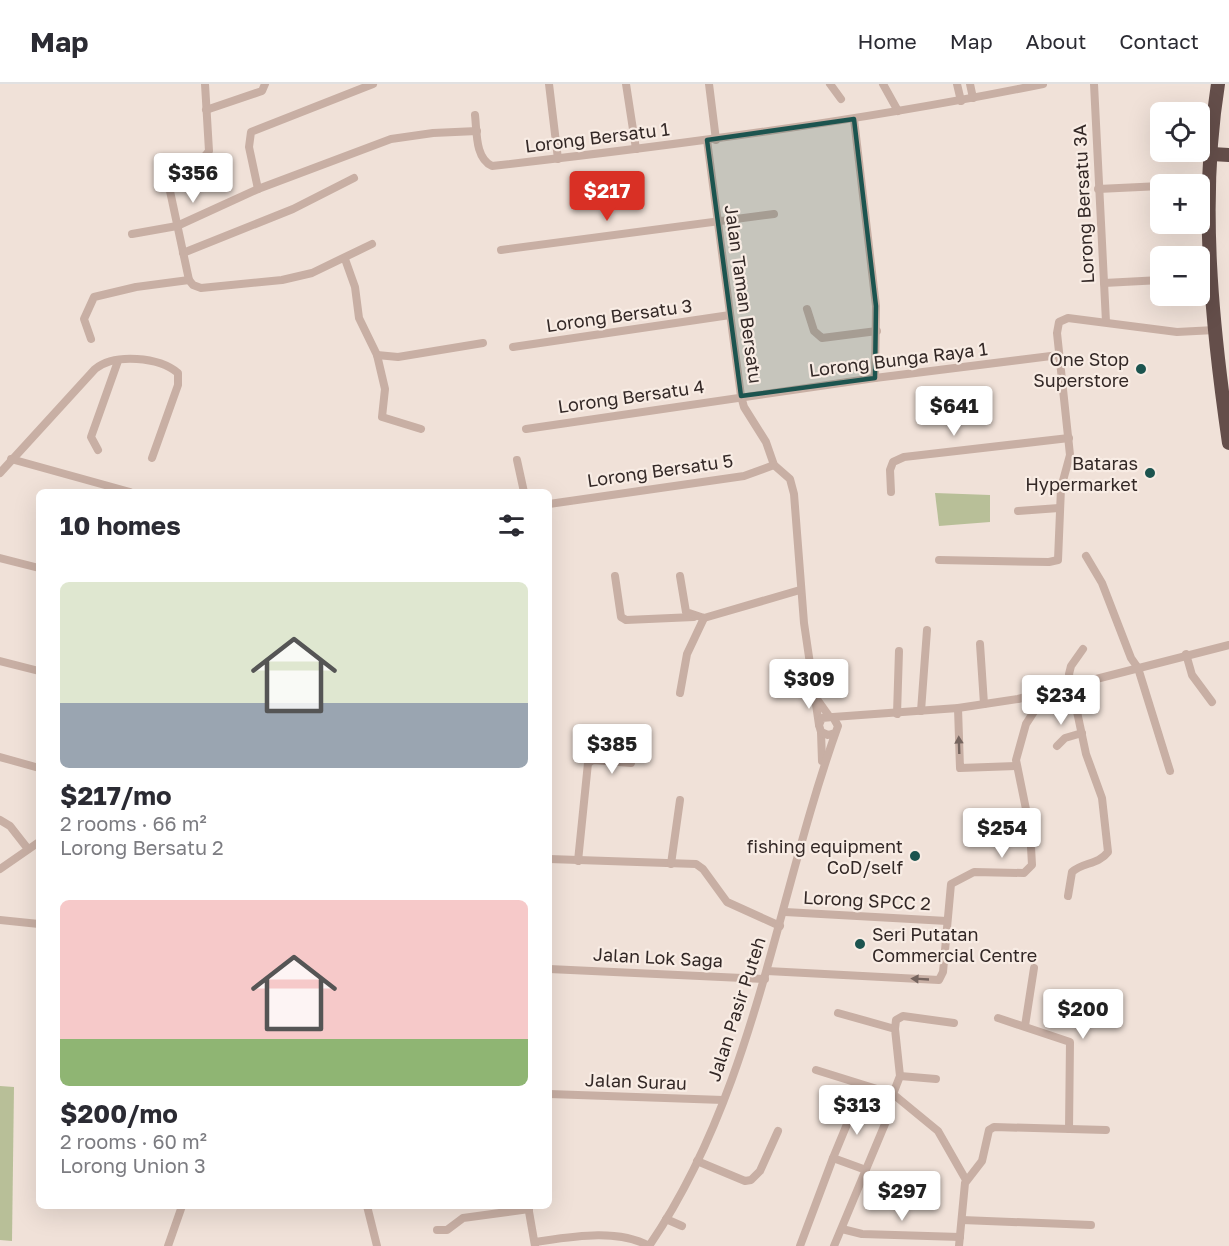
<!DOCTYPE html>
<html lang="en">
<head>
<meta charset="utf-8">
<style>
	:root { --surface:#fff; --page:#f7f7f7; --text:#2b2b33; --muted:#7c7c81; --line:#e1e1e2; --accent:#d93025 }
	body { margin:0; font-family:"Golos Text",sans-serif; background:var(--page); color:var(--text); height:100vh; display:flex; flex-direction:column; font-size:22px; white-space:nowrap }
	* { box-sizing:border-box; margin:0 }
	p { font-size:20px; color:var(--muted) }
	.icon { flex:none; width:33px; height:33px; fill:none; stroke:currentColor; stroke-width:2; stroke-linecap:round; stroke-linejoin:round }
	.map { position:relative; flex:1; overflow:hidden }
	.drawer { position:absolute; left:36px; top:405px; width:516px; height:720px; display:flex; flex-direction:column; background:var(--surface); border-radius:9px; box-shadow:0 6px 24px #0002 }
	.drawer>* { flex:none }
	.tools { position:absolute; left:1150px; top:18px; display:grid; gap:12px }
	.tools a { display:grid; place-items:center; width:60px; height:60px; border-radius:9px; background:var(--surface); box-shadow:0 6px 24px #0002; font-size:30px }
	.price { position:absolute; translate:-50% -51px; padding:0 14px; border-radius:6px; background:#fff; color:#222; font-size:20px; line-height:39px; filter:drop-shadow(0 2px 3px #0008) }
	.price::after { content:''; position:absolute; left:50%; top:36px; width:18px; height:14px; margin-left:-9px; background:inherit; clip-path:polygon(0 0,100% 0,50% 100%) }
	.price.active { background:var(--accent); color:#fff }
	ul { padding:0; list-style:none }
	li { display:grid; align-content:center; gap:12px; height:318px; padding:0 24px }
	li span { display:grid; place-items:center; height:186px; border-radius:9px; color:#555 }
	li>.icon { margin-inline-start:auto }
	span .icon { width:108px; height:108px; fill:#fffc; stroke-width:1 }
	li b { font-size:26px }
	h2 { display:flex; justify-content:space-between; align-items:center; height:72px; padding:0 24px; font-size:26px }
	header { display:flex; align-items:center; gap:36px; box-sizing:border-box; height:84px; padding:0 30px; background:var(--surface); border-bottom:2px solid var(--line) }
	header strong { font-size:28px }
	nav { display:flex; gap:33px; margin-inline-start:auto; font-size:21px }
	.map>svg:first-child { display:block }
	.green { fill:#b8bf98 }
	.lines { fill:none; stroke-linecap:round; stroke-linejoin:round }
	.minor { stroke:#c8afa4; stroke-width:8 }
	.trunk { stroke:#644e4a; stroke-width:14 }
	.oneway { fill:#76655f }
	.marked { fill:#1c544f; fill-opacity:0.2; stroke:#1c544f; stroke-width:4.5; stroke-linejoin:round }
	.poi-dot { fill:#1c544f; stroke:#f8ece4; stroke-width:2 }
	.labels { text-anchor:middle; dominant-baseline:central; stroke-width:4.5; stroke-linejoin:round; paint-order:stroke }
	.street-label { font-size:18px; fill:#332826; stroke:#f8ece4 }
	.poi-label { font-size:18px; fill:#332826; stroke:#f8ece4; text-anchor:end }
</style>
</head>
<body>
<header>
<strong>Map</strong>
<nav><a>Home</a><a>Map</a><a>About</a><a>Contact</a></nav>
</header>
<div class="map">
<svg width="1229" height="1162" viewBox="0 0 1229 1162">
	<rect width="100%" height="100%" fill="#f0e1d8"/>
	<!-- green -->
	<g class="green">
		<path d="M 935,409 L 990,411 L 990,438 L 939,442 Z"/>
		<path d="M 0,1002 L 14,1003 L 12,1157 L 0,1156 Z"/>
	</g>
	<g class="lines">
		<!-- minor -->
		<g class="minor">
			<path d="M 205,0 L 209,67 L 205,72 L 168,86 L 167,93 L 189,196 L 193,201 L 201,204 L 282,196 L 312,189 L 372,160"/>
			<path d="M 549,0 L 558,75"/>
			<path d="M 626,0 L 636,65"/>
			<path d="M 709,0 L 716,56"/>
			<path d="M 830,0 L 841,15"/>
			<path d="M 883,0 L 898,27"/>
			<path d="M 957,0 L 961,17"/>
			<path d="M 970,0 L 973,14"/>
			<path d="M 1094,0 L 1106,238"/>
			<path d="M 206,26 L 262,7 L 265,0"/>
			<path d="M 475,31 C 477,48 475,74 492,82 C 677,61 861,37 1043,0"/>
			<path d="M 854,35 L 876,222 L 875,294"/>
			<path d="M 707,56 L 741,312 L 744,323 L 766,358 L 774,381 L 790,395 L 794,410 L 804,539 L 819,641"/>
			<path d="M 258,105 L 249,63 L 251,48 L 373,0"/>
			<path d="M 1098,105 L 1161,102"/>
			<path d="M 132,150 L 177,142 L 258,105 L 391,55 L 433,49 L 477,47"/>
			<path d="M 501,166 L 774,130"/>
			<path d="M 183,169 L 293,125 L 354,94"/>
			<path d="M 345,175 L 355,203 L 359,234 L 377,271 L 385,305 L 382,333 L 421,345"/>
			<path d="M 1104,199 L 1161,196"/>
			<path d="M 807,225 L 814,247 L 822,254 L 877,247"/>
			<path d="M 91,255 L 84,235 L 94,213 L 136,203 L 189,196"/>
			<path d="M 513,263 L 730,231"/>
			<path d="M 377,271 L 398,273 L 483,259"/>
			<path d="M 526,345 L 875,294 L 1059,271"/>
			<path d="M 98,366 L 91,353 L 118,277"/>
			<path d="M 11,375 L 130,408"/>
			<path d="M 517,376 L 524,408"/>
			<path d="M 0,389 L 95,285 C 115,269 159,273 178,289 L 178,301 L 152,374"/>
			<path d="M 891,408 L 890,386 L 893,378 L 904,373 L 1069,354"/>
			<path d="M 549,420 L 744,392 L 774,381"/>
			<path d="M 1018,427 L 1059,424"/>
			<path d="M 1086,472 L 1102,499 L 1131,574 L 1138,584 L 1170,687"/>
			<path d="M 0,474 L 39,484"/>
			<path d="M 939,476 L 1049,478 L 1058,476 L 1061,404 L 1070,371 L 1057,249 L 1059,238 L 1068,234 L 1177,248 L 1215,246"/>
			<path d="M 615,492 L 621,533 L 626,536 L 694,533"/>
			<path d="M 680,492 L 686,528 L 704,534 L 800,506"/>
			<path d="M 980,560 L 984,620"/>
			<path d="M 1186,570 L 1192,591 L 1212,618"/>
			<path d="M 0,577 L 39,587"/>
			<path d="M 680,609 L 687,570 L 704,534"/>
			<path d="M 814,611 L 829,632"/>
			<path d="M 958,624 L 960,684 L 1016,682"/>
			<path d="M 921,627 L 927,546"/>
			<path d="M 897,630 L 899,567"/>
			<path d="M 833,633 L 958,624 L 1018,615 L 1229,561"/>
			<path d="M 821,648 L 822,677"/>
			<path d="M 1057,662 L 1065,654 L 1082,649"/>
			<path d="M 0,673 L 39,684"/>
			<path d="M 0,736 L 10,742 L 28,765"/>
			<path d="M 549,775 L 696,780 L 703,785 L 727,818 L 780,842"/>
			<path d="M 578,777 L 588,679 L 593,676 L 631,679"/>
			<path d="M 671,780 L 680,716"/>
			<path d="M 0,785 L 39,758"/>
			<path d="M 1068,812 L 1072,788 C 1083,778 1098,781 1108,768 L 1102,714 L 1086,670 L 1069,590 L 1071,582 L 1083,565"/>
			<path d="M 785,828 L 947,837"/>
			<path d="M 0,836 L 39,840"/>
			<path d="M 549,885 L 765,895"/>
			<path d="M 767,887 L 939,896 L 943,888 L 951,800 L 974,788 L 1024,789 L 1032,781 L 1030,745 L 1016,676 L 1026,640 L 1046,609"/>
			<path d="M 838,929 L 895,945 L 900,992 L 893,1010"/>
			<path d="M 998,934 L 1070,958 L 1069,1045"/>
			<path d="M 1025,942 L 1034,884"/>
			<path d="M 895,945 L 896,936 L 903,932 L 954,939"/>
			<path d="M 816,986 L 893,1010 L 938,1047 L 966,1096"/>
			<path d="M 900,992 L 936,995"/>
			<path d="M 549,1010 L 723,1016"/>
			<path d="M 697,1077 L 745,1097 L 751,1096 L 760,1087 L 778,1047"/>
			<path d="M 367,1122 L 377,1162"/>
			<path d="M 528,1122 L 535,1162"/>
			<path d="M 666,1135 L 682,1142"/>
			<path d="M 962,1136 L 1091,1141"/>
			<path d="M 842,1145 L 862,1150 L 960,1153"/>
			<path d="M 437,1146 L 447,1146 L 463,1134 L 529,1125"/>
			<path d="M 535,1158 C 570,1153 617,1144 649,1162"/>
			<path d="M 168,1162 L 182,1122"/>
			<path d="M 649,1162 C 755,1007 776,814 838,642 L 833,633 L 822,634 L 819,641 L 821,648 L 828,651 L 835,649"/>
			<path d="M 800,1162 L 833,1074"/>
			<path d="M 834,1162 C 853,1117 871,1073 890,1028 L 888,1021 L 862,1012 L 857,1016 L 833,1074 L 866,1086"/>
			<path d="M 959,1162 L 965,1099 L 982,1077 L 989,1046 L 994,1043 L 1106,1046"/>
		</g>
		<!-- trunk -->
		<g class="trunk">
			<path d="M 1218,0 C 1199,118 1212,242 1229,359"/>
			<path d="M 1212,70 L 1229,71"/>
		</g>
	</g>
	<!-- one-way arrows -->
	<defs><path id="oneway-solid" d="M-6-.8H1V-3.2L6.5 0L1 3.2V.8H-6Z" transform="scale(1.5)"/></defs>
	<g class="oneway">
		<use href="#oneway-solid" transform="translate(959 661) rotate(-92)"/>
		<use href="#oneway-solid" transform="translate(920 895) rotate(-177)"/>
	</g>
	<!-- marked area -->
	<path class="marked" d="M 854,35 L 876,222 L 875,294 L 741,312 L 707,56 Z"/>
	<!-- markers -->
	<g class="poi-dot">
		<circle cx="1141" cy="285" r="6"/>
		<circle cx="1150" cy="389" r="6"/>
		<circle cx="915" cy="772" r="6"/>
		<circle cx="860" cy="860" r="6"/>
	</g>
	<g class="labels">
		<!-- street labels -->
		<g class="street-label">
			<text transform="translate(597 53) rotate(-7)">Lorong Bersatu 1</text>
			<text transform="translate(1083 120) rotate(-93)">Lorong Bersatu 3A</text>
			<text transform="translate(744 210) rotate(82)">Jalan Taman Bersatu</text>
			<text transform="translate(619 231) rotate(-8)">Lorong Bersatu 3</text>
			<text transform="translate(898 275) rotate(-7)">Lorong Bunga Raya 1</text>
			<text transform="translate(631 312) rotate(-8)">Lorong Bersatu 4</text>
			<text transform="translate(660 386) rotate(-8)">Lorong Bersatu 5</text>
			<text transform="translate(867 816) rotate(3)">Lorong SPCC 2</text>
			<text transform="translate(658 873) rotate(3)">Jalan Lok Saga</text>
			<text transform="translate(736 925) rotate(-72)">Jalan Pasir Puteh</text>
			<text transform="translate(636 997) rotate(2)">Jalan Surau</text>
		</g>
		<!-- poi labels -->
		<g class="poi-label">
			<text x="1129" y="275">One Stop<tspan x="1129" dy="21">Superstore</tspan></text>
			<text x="1138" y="379">Bataras<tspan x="1138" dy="21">Hypermarket</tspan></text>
			<text x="903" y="762">fishing equipment<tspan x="903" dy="21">CoD/self</tspan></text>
			<text x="872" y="850" text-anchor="start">Seri Putatan<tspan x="872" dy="21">Commercial Centre</tspan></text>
		</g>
	</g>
</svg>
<div class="tools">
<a><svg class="icon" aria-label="locate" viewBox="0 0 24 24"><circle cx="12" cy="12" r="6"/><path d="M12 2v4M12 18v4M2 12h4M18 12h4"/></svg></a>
<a>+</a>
<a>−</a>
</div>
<b class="price" style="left:193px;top:120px">$356</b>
<b class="price active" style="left:607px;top:138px">$217</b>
<b class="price" style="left:954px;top:353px">$641</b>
<b class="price" style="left:809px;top:626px">$309</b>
<b class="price" style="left:1061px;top:642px">$234</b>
<b class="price" style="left:612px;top:691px">$385</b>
<b class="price" style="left:1002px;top:775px">$254</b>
<b class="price" style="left:1083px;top:956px">$200</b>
<b class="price" style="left:857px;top:1052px">$313</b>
<b class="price" style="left:902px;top:1138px">$297</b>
<section class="drawer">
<h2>10 homes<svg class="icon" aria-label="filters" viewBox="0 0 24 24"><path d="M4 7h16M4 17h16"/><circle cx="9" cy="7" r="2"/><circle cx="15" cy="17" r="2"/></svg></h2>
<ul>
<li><span style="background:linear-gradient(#dfe7d0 65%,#9aa5b1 0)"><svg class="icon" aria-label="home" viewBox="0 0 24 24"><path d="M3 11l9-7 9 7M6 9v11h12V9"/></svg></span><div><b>$217/mo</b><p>2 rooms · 66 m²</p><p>Lorong Bersatu 2</p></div></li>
<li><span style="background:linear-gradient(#f6c9c9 75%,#8fb573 0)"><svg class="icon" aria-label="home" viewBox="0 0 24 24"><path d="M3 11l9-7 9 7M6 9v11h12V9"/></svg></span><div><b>$200/mo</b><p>2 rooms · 60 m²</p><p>Lorong Union 3</p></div></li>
</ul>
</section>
</div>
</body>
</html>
